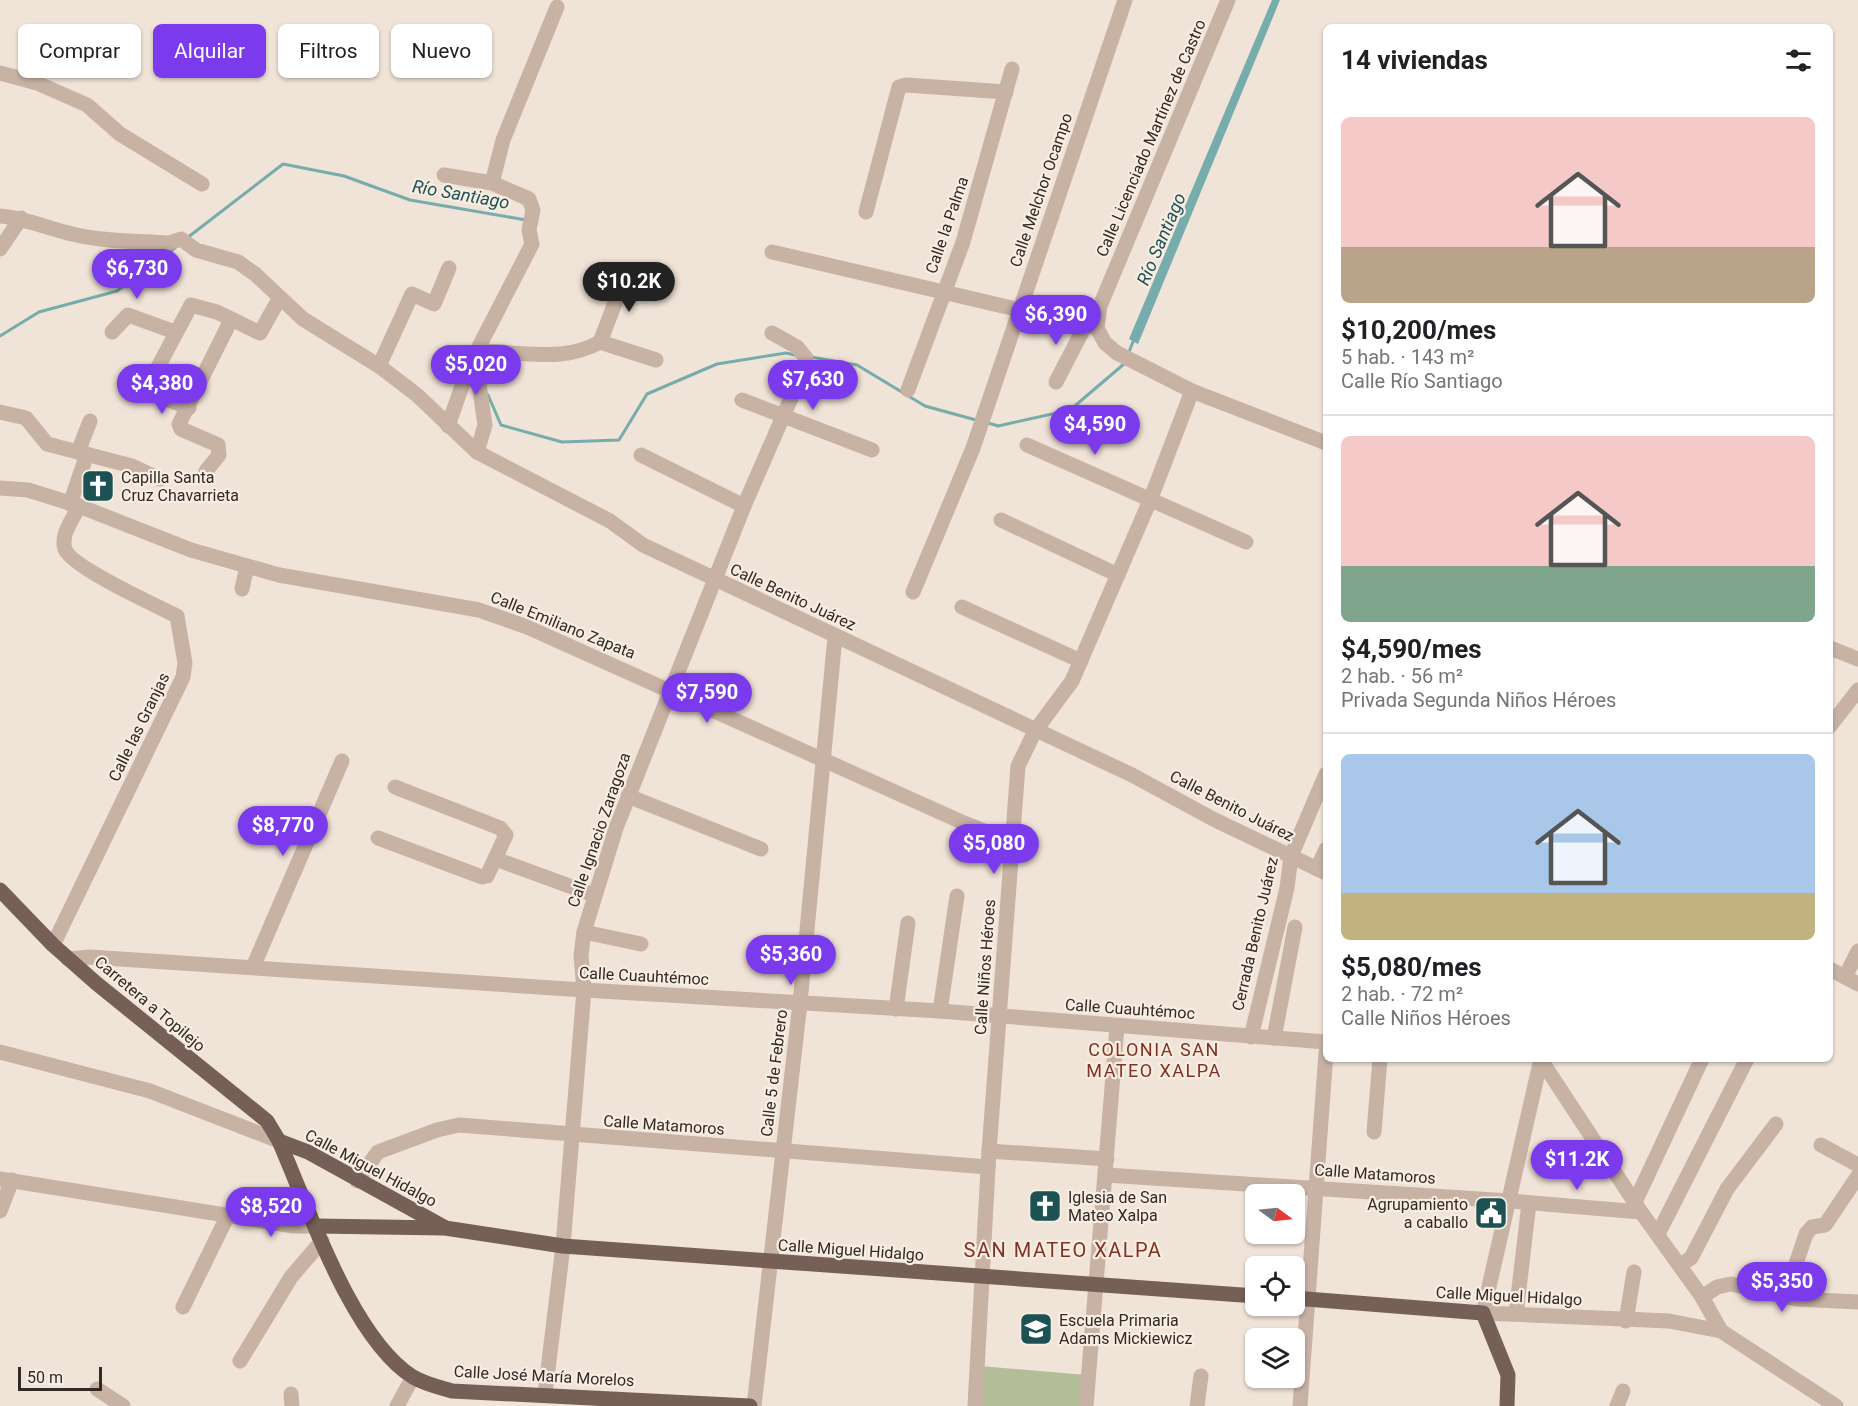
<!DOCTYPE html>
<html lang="es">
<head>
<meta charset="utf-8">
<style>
	:root { --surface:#fff; --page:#f2f2f2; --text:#202124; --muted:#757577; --line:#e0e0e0; --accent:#7c3aed }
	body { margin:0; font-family:Roboto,sans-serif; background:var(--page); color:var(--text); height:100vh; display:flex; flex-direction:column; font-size:22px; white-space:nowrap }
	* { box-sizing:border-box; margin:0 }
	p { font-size:20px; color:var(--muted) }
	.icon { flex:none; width:33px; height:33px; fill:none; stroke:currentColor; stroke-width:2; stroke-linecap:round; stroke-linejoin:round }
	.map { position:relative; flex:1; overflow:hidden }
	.sheet { position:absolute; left:1323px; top:24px; width:510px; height:1038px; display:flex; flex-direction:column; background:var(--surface); border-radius:9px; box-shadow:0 2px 4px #0004 }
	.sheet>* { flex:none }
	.guide { position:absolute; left:18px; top:24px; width:570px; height:54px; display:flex; gap:12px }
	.needle { width:39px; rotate:105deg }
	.tools { position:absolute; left:1245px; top:1184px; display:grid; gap:12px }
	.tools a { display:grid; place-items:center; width:60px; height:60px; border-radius:9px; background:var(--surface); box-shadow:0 2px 4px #0004; font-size:30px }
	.scale { position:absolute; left:18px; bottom:15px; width:84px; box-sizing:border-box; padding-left:6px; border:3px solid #332925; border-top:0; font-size:16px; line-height:21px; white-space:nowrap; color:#332925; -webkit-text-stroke:4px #f8ede3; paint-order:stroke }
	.price { position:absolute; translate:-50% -51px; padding:0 14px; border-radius:21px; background:var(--accent); color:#fff; font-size:20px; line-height:39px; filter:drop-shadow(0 2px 3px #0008) }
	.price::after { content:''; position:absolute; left:50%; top:36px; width:18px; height:14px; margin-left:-9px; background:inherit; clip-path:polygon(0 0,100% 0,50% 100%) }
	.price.active { background:#222; color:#fff }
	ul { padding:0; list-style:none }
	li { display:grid; align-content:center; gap:12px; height:318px; padding:0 18px }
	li+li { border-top:2px solid var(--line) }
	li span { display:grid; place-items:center; height:186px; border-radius:9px; color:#555 }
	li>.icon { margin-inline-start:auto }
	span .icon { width:108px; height:108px; fill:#fffc; stroke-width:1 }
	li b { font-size:26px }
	h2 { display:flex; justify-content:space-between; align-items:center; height:72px; padding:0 18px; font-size:26px }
	.tag { padding:0 21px; border-radius:9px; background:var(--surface); box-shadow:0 2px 4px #0004; font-size:21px; line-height:54px }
	.tag.active { background:var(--accent); color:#fff }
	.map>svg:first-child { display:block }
	.green { fill:#b3be98 }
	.water { fill:#77acac }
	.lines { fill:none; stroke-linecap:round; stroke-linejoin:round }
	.stream { stroke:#77acac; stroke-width:3 }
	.minor { stroke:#c7b2a4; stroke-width:15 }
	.major { stroke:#755f56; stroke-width:15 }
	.labels { text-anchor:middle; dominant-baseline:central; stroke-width:4.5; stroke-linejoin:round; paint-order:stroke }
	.street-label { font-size:16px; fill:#332925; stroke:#f8ede3 }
	.poi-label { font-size:16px; fill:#332925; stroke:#f8ede3; text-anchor:start }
	.water-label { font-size:18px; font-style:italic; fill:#1c5253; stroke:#f8ede3 }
	.neighbourhood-label { font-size:18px; letter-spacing:1.5px; fill:#803220; stroke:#f8ede3 }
	.quarter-label { font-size:20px; letter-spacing:1.5px; fill:#803220; stroke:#f8ede3 }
</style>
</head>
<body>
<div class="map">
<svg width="1858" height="1406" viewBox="0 0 1858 1406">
	<rect width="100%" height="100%" fill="#f0e3d7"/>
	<!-- green -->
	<path class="green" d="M 980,1366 L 1086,1375 L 1084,1406 L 976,1406 Z"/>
	<!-- water -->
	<path class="water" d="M 1272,0 L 1280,0 L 1138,344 L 1129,339 Z"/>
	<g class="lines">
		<!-- stream -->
		<g class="stream">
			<path d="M 187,238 L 283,164 L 344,176 L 410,200 L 526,220"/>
			<path d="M 0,336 L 39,312 L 117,291 L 175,248"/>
			<path d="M 1129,352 L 1134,339"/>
			<path d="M 811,357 L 857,365 L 925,406 L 976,420"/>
			<path d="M 488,395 L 501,425 L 562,442 L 619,440 L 647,394 L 717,364 L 786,353 L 795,355"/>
			<path d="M 985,422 L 998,426 L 1070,410 L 1124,364"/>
		</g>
		<!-- minor -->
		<g class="minor">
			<path d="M 1228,0 L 1100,306 L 1097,328 L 1105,343 L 1117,353 L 1192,391 L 1326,443"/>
			<path d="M 0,73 L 37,83 L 87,105 L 120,134 L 202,184"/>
			<path d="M 444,175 L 492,183 L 529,199 L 533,210 L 529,230 L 532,244 L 469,366 L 448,426"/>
			<path d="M 492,183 L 503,140 L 557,7"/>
			<path d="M 866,212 L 899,87 L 906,85 L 1006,92"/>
			<path d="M 0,216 C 27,218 50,230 77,235 C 106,242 139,241 169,243 L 181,239 L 196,250 L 238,262 L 255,274 L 303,319 L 379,366 L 417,395 L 477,452 L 610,521 L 643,545 L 1132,775 L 1215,820 L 1326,873"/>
			<path d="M 0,249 L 21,218"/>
			<path d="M 772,252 L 1097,328"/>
			<path d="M 112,332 L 128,315 L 175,332"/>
			<path d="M 600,342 L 627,272"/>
			<path d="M 475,354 C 487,350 500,352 512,353 C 545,355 571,358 600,342 L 656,360"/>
			<path d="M 475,357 L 485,425 L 477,452"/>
			<path d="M 379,366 L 412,294 L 434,304 L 449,268"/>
			<path d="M 1056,382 L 1085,326"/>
			<path d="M 908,390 L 963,242 L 1012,69"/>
			<path d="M 742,400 L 872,450"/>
			<path d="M 189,408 L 150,392 L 149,384 L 191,305 L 217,312 L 260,333 L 279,299"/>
			<path d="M 0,412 L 26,418 L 47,444 L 132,466 L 160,479"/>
			<path d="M 1027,445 L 1246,542"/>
			<path d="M 78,452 L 90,421"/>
			<path d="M 641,455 L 744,506"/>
			<path d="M 206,471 L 219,455 L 218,445 L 181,429 L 179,424 L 231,320"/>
			<path d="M 0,488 L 28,490 L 79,506 L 191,550 L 279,575 L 479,610 L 527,627 L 964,823 L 1012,842"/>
			<path d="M 70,504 L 87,454"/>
			<path d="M 1001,520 L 1118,575"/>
			<path d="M 242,589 L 247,566"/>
			<path d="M 913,592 L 973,448 L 1125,0"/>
			<path d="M 962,607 L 1081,661"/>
			<path d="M 1830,648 L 1858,659"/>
			<path d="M 1830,726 L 1858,690"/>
			<path d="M 628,796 L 761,849"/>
			<path d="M 378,838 L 482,877 L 487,876 L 506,835 L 500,828 L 395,787"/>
			<path d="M 496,859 L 594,895"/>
			<path d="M 1317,869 L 1326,849"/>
			<path d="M 584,932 L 641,944"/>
			<path d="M 53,945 L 183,677 L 185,663 L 177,616 C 157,606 71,567 65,549 C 60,535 73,519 79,506"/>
			<path d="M 68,959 L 90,957 L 584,990 L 940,1011 L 1326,1042"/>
			<path d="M 253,967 L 342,761"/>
			<path d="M 1830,969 L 1858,984"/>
			<path d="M 1845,977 L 1858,951"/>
			<path d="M 896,1009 L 908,923"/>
			<path d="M 940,1011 L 957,896"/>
			<path d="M 1251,1037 L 1287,888 L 1291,856 L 1326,774"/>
			<path d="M 1274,1038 L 1295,927"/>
			<path d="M 0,1052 L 150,1091 L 279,1141"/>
			<path d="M 1541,1059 L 1483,1313 L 1669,1321 L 1721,1331"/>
			<path d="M 1541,1060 L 1641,1212 L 1702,1297 L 1721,1331 L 1836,1406"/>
			<path d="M 1374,1132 L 1380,1059"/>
			<path d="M 1821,1145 L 1858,1165"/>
			<path d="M 989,1151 L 1107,1159"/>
			<path d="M 1106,1175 L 1510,1201 L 1641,1212"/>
			<path d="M 0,1179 L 294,1226 L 316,1226"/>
			<path d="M 357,1181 L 378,1152 L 437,1130 L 459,1125 L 988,1167"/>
			<path d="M 1635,1202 L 1702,1059"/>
			<path d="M 0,1211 L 12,1180"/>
			<path d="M 1658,1234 L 1747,1059"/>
			<path d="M 1680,1265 L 1691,1258 L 1727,1189 L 1776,1124"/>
			<path d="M 1702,1297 L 1717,1287 L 1731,1284 L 1796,1299 L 1858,1302"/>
			<path d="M 1785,1297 L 1806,1234 L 1812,1227 L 1825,1225 L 1858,1176"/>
			<path d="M 183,1307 L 228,1215"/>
			<path d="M 1516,1314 L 1529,1203"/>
			<path d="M 1626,1321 L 1634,1272"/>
			<path d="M 240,1361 L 291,1277 L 322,1241"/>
			<path d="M 97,1389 L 123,1406"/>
			<path d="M 291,1394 L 292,1406"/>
			<path d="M 545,1394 L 563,1246 L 584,990 L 581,955 L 584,932 L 616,828 L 744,506 L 805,366 L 806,358 L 797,347 L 772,333"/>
			<path d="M 397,1406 L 413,1377"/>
			<path d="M 754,1406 L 800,1003 L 835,637"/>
			<path d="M 975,1406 L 989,1151 L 1018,766 L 1035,731 L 1072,681 L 1151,498 L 1192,391"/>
			<path d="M 1086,1406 L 1117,1026"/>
			<path d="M 1197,1406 L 1201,1376"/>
			<path d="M 1300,1406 L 1326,1053"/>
			<path d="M 1617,1406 L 1623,1391"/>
		</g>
		<!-- major -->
		<g class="major">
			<path d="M 0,890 L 53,945 L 96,983 L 267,1121 L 279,1141 C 308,1207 352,1339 413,1377 C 425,1384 438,1387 452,1391 L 750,1406"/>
			<path d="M 279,1141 L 308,1152 L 444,1227"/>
			<path d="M 316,1226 L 445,1228 L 563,1246 L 1256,1296"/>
			<path d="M 1294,1298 L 1483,1313 L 1508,1375 L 1507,1406"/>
		</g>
	</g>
	<!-- icons -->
	<defs>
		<symbol id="church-square" viewBox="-11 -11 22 22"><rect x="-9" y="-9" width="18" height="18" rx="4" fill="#1c5253" stroke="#f8ede3"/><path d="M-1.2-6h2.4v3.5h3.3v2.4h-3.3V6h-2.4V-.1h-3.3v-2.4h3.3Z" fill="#fff"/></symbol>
		<symbol id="civic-square" viewBox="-11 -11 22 22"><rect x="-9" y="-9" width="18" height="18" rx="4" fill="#1c5253" stroke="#f8ede3"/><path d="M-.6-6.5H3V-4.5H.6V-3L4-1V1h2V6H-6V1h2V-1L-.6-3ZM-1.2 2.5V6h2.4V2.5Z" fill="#fff"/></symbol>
		<symbol id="school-square" viewBox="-11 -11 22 22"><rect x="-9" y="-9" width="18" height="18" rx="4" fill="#1c5253" stroke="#f8ede3"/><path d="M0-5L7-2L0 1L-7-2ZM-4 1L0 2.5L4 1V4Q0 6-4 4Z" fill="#fff"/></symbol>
	</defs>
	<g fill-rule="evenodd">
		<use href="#church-square" x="79" y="467" width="38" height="38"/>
		<use href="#church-square" x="1026" y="1187" width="38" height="38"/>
		<use href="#civic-square" x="1472" y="1194" width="38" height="38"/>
		<use href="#school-square" x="1017" y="1310" width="38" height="38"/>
	</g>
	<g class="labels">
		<!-- street labels -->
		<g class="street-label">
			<text transform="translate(1151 138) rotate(-67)">Calle Licenciado Martínez de Castro</text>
			<text transform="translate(1041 190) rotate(-71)">Calle Melchor Ocampo</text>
			<text transform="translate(947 225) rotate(-71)">Calle la Palma</text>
			<text transform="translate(793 597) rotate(25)">Calle Benito Juárez</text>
			<text transform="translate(563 625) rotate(22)">Calle Emiliano Zapata</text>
			<text transform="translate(139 727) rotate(-64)">Calle las Granjas</text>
			<text transform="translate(1232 806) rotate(27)">Calle Benito Juárez</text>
			<text transform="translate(599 830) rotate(-71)">Calle Ignacio Zaragoza</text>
			<text transform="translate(1255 934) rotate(-77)">Cerrada Benito Juárez</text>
			<text transform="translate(985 967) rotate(-86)">Calle Niños Héroes</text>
			<text transform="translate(644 976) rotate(3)">Calle Cuauhtémoc</text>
			<text transform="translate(150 1004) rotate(40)">Carretera a Topilejo</text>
			<text transform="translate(1130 1009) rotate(4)">Calle Cuauhtémoc</text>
			<text transform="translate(774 1073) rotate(-83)">Calle 5 de Febrero</text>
			<text transform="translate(664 1125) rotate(4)">Calle Matamoros</text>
			<text transform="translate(371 1168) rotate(28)">Calle Miguel Hidalgo</text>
			<text transform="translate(1375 1174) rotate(4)">Calle Matamoros</text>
			<text transform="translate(851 1250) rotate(4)">Calle Miguel Hidalgo</text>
			<text transform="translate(1509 1296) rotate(3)">Calle Miguel Hidalgo</text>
			<text transform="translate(544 1376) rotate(3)">Calle José María Morelos</text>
		</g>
		<!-- poi labels -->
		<g class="poi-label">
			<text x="121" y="477">Capilla Santa<tspan x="121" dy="18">Cruz Chavarrieta</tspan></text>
			<text x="1068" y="1197">Iglesia de San<tspan x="1068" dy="18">Mateo Xalpa</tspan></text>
			<text x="1468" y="1204" text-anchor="end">Agrupamiento<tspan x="1468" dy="18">a caballo</tspan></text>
			<text x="1059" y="1320">Escuela Primaria<tspan x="1059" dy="18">Adams Mickiewicz</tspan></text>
		</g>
		<!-- water labels -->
		<g class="water-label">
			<text transform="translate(461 194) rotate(10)">Río Santiago</text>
			<text transform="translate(1161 239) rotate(-67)">Río Santiago</text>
		</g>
		<!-- neighbourhood labels -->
		<g class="neighbourhood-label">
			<text x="1154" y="1049">COLONIA SAN<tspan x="1154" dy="21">MATEO XALPA</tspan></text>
		</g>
		<!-- quarter labels -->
		<g class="quarter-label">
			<text x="1063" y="1250">SAN MATEO XALPA</text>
		</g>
	</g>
</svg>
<div class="tools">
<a><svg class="needle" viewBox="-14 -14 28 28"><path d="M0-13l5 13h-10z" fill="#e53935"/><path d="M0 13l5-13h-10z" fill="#757577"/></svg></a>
<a><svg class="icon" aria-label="locate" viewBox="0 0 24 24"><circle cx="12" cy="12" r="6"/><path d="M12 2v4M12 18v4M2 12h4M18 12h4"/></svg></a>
<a><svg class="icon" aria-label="layers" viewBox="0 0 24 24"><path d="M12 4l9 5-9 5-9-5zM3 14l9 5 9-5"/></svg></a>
</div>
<div class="scale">50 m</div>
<b class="price" style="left:137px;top:300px">$6,730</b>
<b class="price active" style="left:629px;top:313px">$10.2K</b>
<b class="price" style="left:1056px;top:346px">$6,390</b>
<b class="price" style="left:476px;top:396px">$5,020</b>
<b class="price" style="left:813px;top:411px">$7,630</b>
<b class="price" style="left:162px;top:415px">$4,380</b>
<b class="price" style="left:1095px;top:456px">$4,590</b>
<b class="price" style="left:707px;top:724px">$7,590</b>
<b class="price" style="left:283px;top:857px">$8,770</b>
<b class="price" style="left:994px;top:875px">$5,080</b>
<b class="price" style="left:791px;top:986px">$5,360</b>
<b class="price" style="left:1577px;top:1191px">$11.2K</b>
<b class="price" style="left:271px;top:1238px">$8,520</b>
<b class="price" style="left:1782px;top:1313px">$5,350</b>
<div class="guide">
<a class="tag">Comprar</a>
<a class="tag active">Alquilar</a>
<a class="tag">Filtros</a>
<a class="tag">Nuevo</a>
</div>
<section class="sheet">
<h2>14 viviendas<svg class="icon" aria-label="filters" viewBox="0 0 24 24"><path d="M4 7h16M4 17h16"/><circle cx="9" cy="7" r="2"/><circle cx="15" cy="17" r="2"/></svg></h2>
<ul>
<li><span style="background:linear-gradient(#f6c9c9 70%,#b9a48a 0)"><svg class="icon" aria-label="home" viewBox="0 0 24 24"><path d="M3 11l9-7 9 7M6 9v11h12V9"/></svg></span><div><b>$10,200/mes</b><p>5 hab. · 143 m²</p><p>Calle Río Santiago</p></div></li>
<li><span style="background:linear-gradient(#f6c9c9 70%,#7fa58c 0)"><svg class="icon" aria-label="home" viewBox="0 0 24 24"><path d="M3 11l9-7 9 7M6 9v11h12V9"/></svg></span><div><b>$4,590/mes</b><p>2 hab. · 56 m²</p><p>Privada Segunda Niños Héroes</p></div></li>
<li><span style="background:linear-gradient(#a9c7e8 75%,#c2b280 0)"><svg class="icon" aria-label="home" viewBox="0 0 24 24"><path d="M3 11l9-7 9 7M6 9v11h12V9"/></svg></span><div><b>$5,080/mes</b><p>2 hab. · 72 m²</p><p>Calle Niños Héroes</p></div></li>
</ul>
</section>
</div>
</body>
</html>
